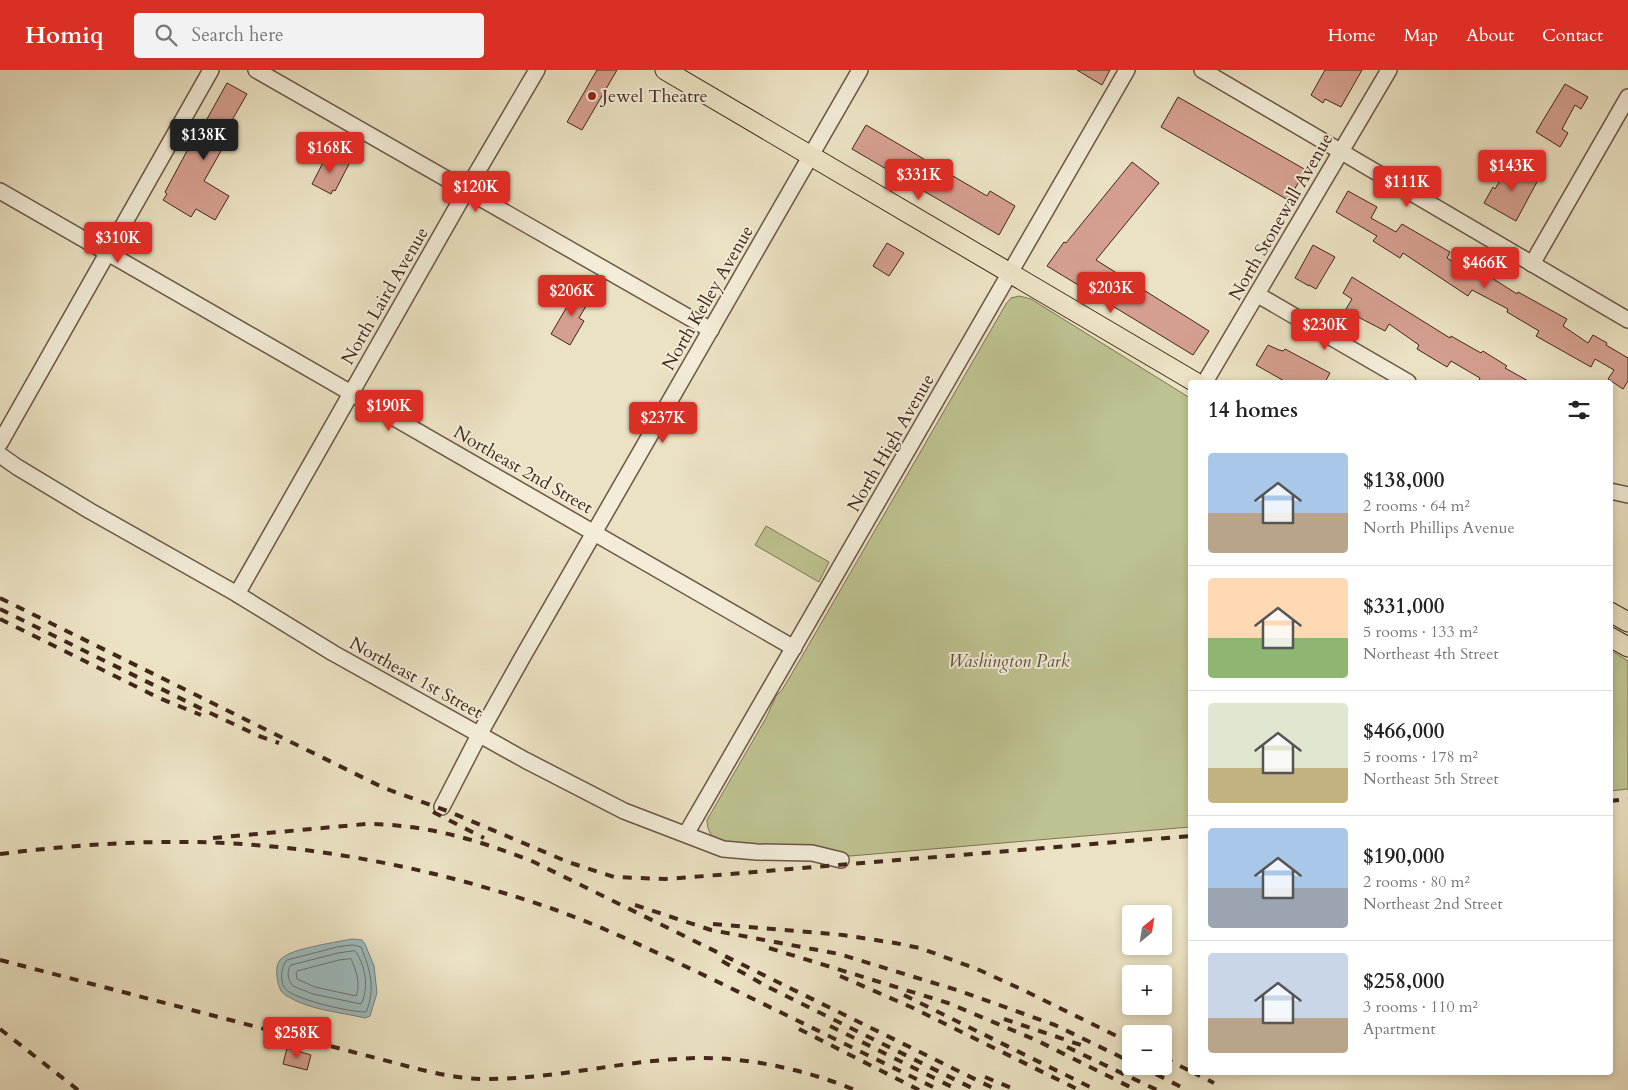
<!DOCTYPE html>
<html lang="en">
<head>
<meta charset="utf-8">
<style>
	:root { --surface:#fff; --page:#f2f2f2; --text:#222; --muted:#767676; --line:#e0e0e0; --accent:#d93025 }
	body { margin:0; font-family:Cardo,serif; background:var(--page); color:var(--text); height:100vh; display:flex; flex-direction:column; font-size:19px; white-space:nowrap }
	* { box-sizing:border-box; margin:0 }
	p { font-size:16px; color:var(--muted) }
	.icon { flex:none; width:28px; height:28px; fill:none; stroke:currentColor; stroke-width:2; stroke-linecap:round; stroke-linejoin:round }
	.map { position:relative; flex:1; overflow:hidden }
	.sheet { position:absolute; left:1188px; top:310px; width:425px; height:695px; display:flex; flex-direction:column; background:var(--surface); border-radius:5px; box-shadow:0 2px 8px #0003 }
	.sheet>* { flex:none }
	.needle { width:32px; rotate:30deg }
	.controls { position:absolute; left:1122px; top:835px; display:grid; gap:10px }
	.controls a { display:grid; place-items:center; width:50px; height:50px; border-radius:5px; background:var(--surface); box-shadow:0 2px 8px #0003; font-size:25px }
	.price { position:absolute; translate:-50% -42px; padding:0 11px; border-radius:5px; background:var(--accent); color:#fff; font-size:16px; line-height:32px; filter:drop-shadow(0 1px 2px #0008) }
	.price::after { content:''; position:absolute; left:50%; top:30px; width:15px; height:11px; margin-left:-8px; background:inherit; clip-path:polygon(0 0,100% 0,50% 100%) }
	.price.on { background:#222; color:#fff }
	ul { padding:0; list-style:none }
	li { display:flex; align-items:center; gap:15px; height:125px; padding:0 20px }
	li+li { border-top:1px solid var(--line) }
	li span { display:grid; place-items:center; flex:none; width:140px; height:100px; border-radius:5px; color:#555 }
	li>.icon { margin-inline-start:auto }
	span .icon { width:60px; height:60px; fill:#fffc; stroke-width:1 }
	li b { font-size:21px }
	h2 { display:flex; justify-content:space-between; align-items:center; height:60px; padding:0 20px; font-size:21px }
	header { display:flex; align-items:center; gap:30px; box-sizing:border-box; height:70px; padding:0 25px; background:var(--accent); color:#fff }
	header strong { font-size:24px }
	nav { display:flex; gap:28px; margin-inline-start:auto; font-size:18px }
	.search { width:350px; height:45px; background:var(--page); display:flex; align-items:center; gap:12px; box-sizing:border-box; padding:0 18px; border-radius:5px; color:var(--muted); font-size:19px }
	.map>svg:first-child { display:block }
	.green { fill:#bdc290; stroke:#807456 }
	.water { fill:#9dbbbe; stroke:#797f7d }
	.lines { fill:none; stroke-linecap:round; stroke-linejoin:round }
	.shore { stroke:#70706c; stroke-width:1 }
	.building { fill:#d59f8f; stroke:#42261b }
	.minor-casing { stroke:#6c5545; stroke-width:18 }
	.major-casing { stroke:#42261b; stroke-width:21 }
	.minor { stroke:#f2ecd8; stroke-width:15 }
	.major { stroke:#ebe2c3; stroke-width:19 }
	.rail { stroke:#42261b; stroke-width:4; stroke-dasharray:9 9; stroke-linecap:butt }
	.poi-dot { fill:#8f2418; stroke:#f2ecd8; stroke-width:2 }
	.labels { text-anchor:middle; dominant-baseline:central; stroke-width:4; stroke-linejoin:round; paint-order:stroke }
	.poi-label { font-size:18px; fill:#42261b; stroke:#f2ecd8; text-anchor:start }
	.street-label { font-size:18px; fill:#42261b; stroke:#f2ecd8 }
	.park-label { font-size:18px; font-style:italic; fill:#614d38; stroke:#f2ecd8 }
</style>
</head>
<body>
<header>
<strong>Homiq</strong>
<div class="search"><svg class="icon" aria-label="search" viewBox="0 0 24 24"><circle cx="10" cy="10" r="6"/><path d="M15 15l6 6"/></svg>Search here</div>
<nav><a>Home</a><a>Map</a><a>About</a><a>Contact</a></nav>
</header>
<div class="map">
<svg width="1628" height="1020" viewBox="0 0 1628 1020">
	<rect width="100%" height="100%" fill="#ebe2c3"/>
	<filter id="stains"><feTurbulence type="fractalNoise" baseFrequency=".004" numOctaves="4"/><feColorMatrix values="0 0 0 0 .2 0 0 0 0 .09 0 0 0 0 .02 0 0 0 .5 -.17"/></filter>
	<radialGradient id="worn" r=".72"><stop offset=".6" stop-color="#630" stop-opacity="0"/><stop offset="1" stop-color="#630" stop-opacity=".3"/></radialGradient>
	<!-- green -->
	<g class="green">
		<path d="M 1019,226 L 1031,229 L 1190,328 L 1190,757 L 850,786 C 822,774 789,776 759,776 C 746,776 728,776 717,770 C 710,766 707,758 707,750 L 766,648 L 776,626 L 782,620 L 801,588 L 1006,234 L 1011,228 Z"/>
		<path d="M 766,456 L 829,492 L 819,512 L 755,475 Z"/>
		<path d="M 1610,580 L 1628,591 L 1628,719 L 1610,721 Z"/>
	</g>
	<!-- water -->
	<path class="water" d="M 352,869 L 362,870 L 365,874 L 374,896 L 377,923 L 370,946 L 365,948 C 340,942 309,940 287,926 C 279,922 278,914 277,906 C 276,898 277,890 285,886 C 297,878 337,872 352,869 Z"/>
	<g class="lines">
		<!-- shore -->
		<g class="shore">
			<path d="M 353,875 L 361,877 C 370,899 376,919 366,942 C 349,942 304,931 289,922 C 279,916 280,898 287,890 L 337,877 Z"/>
			<path d="M 355,881 C 366,895 369,919 361,934 L 313,924 L 293,916 C 288,911 286,901 291,895 L 338,883 Z"/>
			<path d="M 351,889 C 356,899 361,915 356,926 L 315,917 L 297,909 L 296,903 L 297,901 L 339,890 Z"/>
		</g>
	</g>
	<!-- building -->
	<g class="building">
		<path d="M 597,0 L 617,0 L 582,60 L 567,52 Z"/>
		<path d="M 1077,0 L 1110,0 L 1102,15 Z"/>
		<path d="M 1325,0 L 1362,0 L 1341,37 L 1325,29 L 1323,33 L 1311,25 Z"/>
		<path d="M 227,13 L 247,24 L 216,78 L 221,81 L 204,111 L 229,126 L 215,150 L 196,139 L 191,147 L 163,130 L 167,124 L 165,122 L 195,66 L 197,67 Z"/>
		<path d="M 1565,14 L 1588,27 L 1581,39 L 1575,35 L 1562,59 L 1568,63 L 1560,77 L 1536,62 Z"/>
		<path d="M 1178,27 L 1306,100 L 1288,130 L 1161,57 Z"/>
		<path d="M 866,55 L 987,126 L 990,121 L 1015,136 L 999,165 L 852,79 Z"/>
		<path d="M 328,83 L 349,94 L 335,121 L 333,120 L 331,124 L 312,114 Z"/>
		<path d="M 1132,92 L 1159,113 L 1096,190 L 1209,261 L 1193,285 L 1047,196 L 1064,172 L 1066,173 Z"/>
		<path d="M 1510,93 L 1538,110 L 1516,151 L 1484,133 L 1493,117 L 1495,119 Z"/>
		<path d="M 1348,121 L 1377,137 L 1371,148 L 1396,162 L 1402,154 L 1450,182 L 1447,188 L 1466,200 L 1470,194 L 1517,224 L 1518,222 L 1567,249 L 1563,256 L 1588,273 L 1593,265 L 1607,273 L 1606,275 L 1628,288 L 1628,311 L 1623,319 L 1608,309 L 1614,300 L 1595,289 L 1591,297 L 1536,266 L 1539,261 L 1507,242 L 1508,239 L 1472,220 L 1468,226 L 1403,183 L 1400,188 L 1373,171 L 1377,166 L 1336,142 Z"/>
		<path d="M 887,173 L 904,183 L 889,206 L 873,196 Z"/>
		<path d="M 1313,175 L 1335,187 L 1316,219 L 1309,215 L 1309,216 L 1295,208 Z"/>
		<path d="M 1352,207 L 1450,268 L 1451,266 L 1481,283 L 1483,281 L 1507,296 L 1505,298 L 1530,312 L 1478,312 L 1480,308 L 1451,291 L 1447,297 L 1417,279 L 1419,275 L 1389,254 L 1385,261 L 1360,248 L 1346,239 L 1352,229 L 1343,223 Z"/>
		<path d="M 579,216 L 593,224 L 579,248 L 584,251 L 570,275 L 551,264 Z"/>
		<path d="M 1268,275 L 1279,280 L 1283,281 L 1285,279 L 1330,303 L 1325,312 L 1286,312 L 1256,295 Z"/>
		<path d="M 287,978 L 311,985 L 307,1000 L 283,994 Z"/>
	</g>
	<g class="lines">
		<defs>
			<g id="minor">
				<path d="M 256,0 L 711,260"/>
				<path d="M 1202,0 L 1628,250"/>
				<path d="M 0,121 L 794,578"/>
				<path d="M 1532,194 L 1628,27"/>
				<path d="M 1258,225 L 1408,312"/>
				<path d="M 1205,312 L 1389,0"/>
				<path d="M 0,373 L 211,0"/>
				<path d="M 0,385 L 17,397 L 90,441 L 237,524 L 333,583 L 525,690 L 624,741 L 723,779 L 757,782 L 812,783 L 841,790"/>
				<path d="M 1610,421 L 1628,425"/>
				<path d="M 237,524 L 466,121 L 537,0"/>
				<path d="M 442,737 L 479,665 L 522,588 L 860,0"/>
				<path d="M 686,764 L 1127,0"/>
			</g>
			<g id="major">
				<path d="M 665,0 L 1195,312"/>
				<path d="M 1610,542 L 1628,552"/>
				<path d="M 1610,567 L 1628,577"/>
			</g>
		</defs>
		<!-- minor casing -->
		<use href="#minor" class="minor-casing"/>
		<!-- major casing -->
		<use href="#major" class="major-casing"/>
		<!-- minor -->
		<use href="#minor" class="minor"/>
		<!-- major -->
		<use href="#major" class="major"/>
		<!-- rail -->
		<g class="rail">
			<path d="M 0,528 L 384,718 L 450,742 L 568,792 L 614,807 L 665,809 L 693,807 L 1190,766"/>
			<path d="M 0,539 L 208,642 L 259,666 L 279,673"/>
			<path d="M 0,549 L 159,628 L 201,645"/>
			<path d="M 1610,731 L 1628,729"/>
			<path d="M 433,742 L 484,768"/>
			<path d="M 213,768 L 366,754 C 425,754 479,770 534,792 L 997,1020"/>
			<path d="M 0,784 C 64,776 128,771 193,772 C 315,774 438,799 553,839 C 609,859 662,885 716,911 C 791,947 865,984 939,1020"/>
			<path d="M 635,835 L 711,860 L 839,884 L 960,921 L 1055,955 L 1131,992"/>
			<path d="M 713,854 L 843,865 L 895,873 L 920,878 L 977,899 L 1023,920 L 1131,973"/>
			<path d="M 769,878 L 948,933 L 1036,970 L 1136,1020"/>
			<path d="M 0,890 L 399,994 C 425,1001 453,1008 481,1009 C 553,1010 623,990 696,988 C 748,987 807,1000 855,1020"/>
			<path d="M 722,891 L 766,916 L 976,1020"/>
			<path d="M 840,906 L 911,937 L 1079,1020"/>
			<path d="M 904,925 L 1096,1020"/>
			<path d="M 1004,949 L 1084,976"/>
			<path d="M 830,956 L 958,1020"/>
			<path d="M 0,959 L 78,1020"/>
			<path d="M 799,959 L 919,1020"/>
			<path d="M 1067,977 L 1157,1020"/>
			<path d="M 1164,988 L 1190,1001"/>
			<path d="M 1140,996 L 1187,1020"/>
			<path d="M 1192,1002 L 1214,1013"/>
			<path d="M 985,1007 L 1016,1020"/>
		</g>
	</g>
	<!-- markers -->
	<circle class="poi-dot" cx="592" cy="26" r="5"/>
	<g class="labels">
		<!-- poi labels -->
		<g class="poi-label">
			<text x="602" y="26">Jewel Theatre</text>
		</g>
		<!-- street labels -->
		<g class="street-label">
			<text transform="translate(1281 147) rotate(-60)">North Stonewall Avenue</text>
			<text transform="translate(385 226) rotate(-60)">North Laird Avenue</text>
			<text transform="translate(708 228) rotate(-60)">North Kelley Avenue</text>
			<text transform="translate(891 373) rotate(-60)">North High Avenue</text>
			<text transform="translate(523 400) rotate(30)">Northeast 2nd Street</text>
			<text transform="translate(416 608) rotate(29)">Northeast 1st Street</text>
		</g>
		<!-- park labels -->
		<g class="park-label">
			<text x="1009" y="591">Washington Park</text>
		</g>
	</g>
	<rect width="100%" height="100%" filter="url(#stains)"/>
	<rect width="100%" height="100%" fill="url(#worn)"/>
</svg>
<div class="controls">
<a><svg class="needle" viewBox="-14 -14 28 28"><path d="M0-13l5 13h-10z" fill="#e53935"/><path d="M0 13l5-13h-10z" fill="#767676"/></svg></a>
<a>+</a>
<a>−</a>
</div>
<b class="price on" style="left:204px;top:91px">$138K</b>
<b class="price" style="left:330px;top:104px">$168K</b>
<b class="price" style="left:1512px;top:122px">$143K</b>
<b class="price" style="left:919px;top:131px">$331K</b>
<b class="price" style="left:1407px;top:138px">$111K</b>
<b class="price" style="left:476px;top:143px">$120K</b>
<b class="price" style="left:118px;top:194px">$310K</b>
<b class="price" style="left:1485px;top:219px">$466K</b>
<b class="price" style="left:1111px;top:244px">$203K</b>
<b class="price" style="left:572px;top:247px">$206K</b>
<b class="price" style="left:1325px;top:281px">$230K</b>
<b class="price" style="left:389px;top:362px">$190K</b>
<b class="price" style="left:663px;top:374px">$237K</b>
<b class="price" style="left:297px;top:989px">$258K</b>
<section class="sheet">
<h2>14 homes<svg class="icon" aria-label="filters" viewBox="0 0 24 24"><path d="M4 7h16M4 17h16"/><circle cx="9" cy="7" r="2"/><circle cx="15" cy="17" r="2"/></svg></h2>
<ul>
<li><span style="background:linear-gradient(#a9c7e8 60%,#b9a48a 0)"><svg class="icon" aria-label="home" viewBox="0 0 24 24"><path d="M3 11l9-7 9 7M6 9v11h12V9"/></svg></span><div><b>$138,000</b><p>2 rooms · 64 m²</p><p>North Phillips Avenue</p></div></li>
<li><span style="background:linear-gradient(#ffd9b3 60%,#8fb573 0)"><svg class="icon" aria-label="home" viewBox="0 0 24 24"><path d="M3 11l9-7 9 7M6 9v11h12V9"/></svg></span><div><b>$331,000</b><p>5 rooms · 133 m²</p><p>Northeast 4th Street</p></div></li>
<li><span style="background:linear-gradient(#dfe7d0 65%,#c2b280 0)"><svg class="icon" aria-label="home" viewBox="0 0 24 24"><path d="M3 11l9-7 9 7M6 9v11h12V9"/></svg></span><div><b>$466,000</b><p>5 rooms · 178 m²</p><p>Northeast 5th Street</p></div></li>
<li><span style="background:linear-gradient(#a9c7e8 60%,#9aa5b1 0)"><svg class="icon" aria-label="home" viewBox="0 0 24 24"><path d="M3 11l9-7 9 7M6 9v11h12V9"/></svg></span><div><b>$190,000</b><p>2 rooms · 80 m²</p><p>Northeast 2nd Street</p></div></li>
<li><span style="background:linear-gradient(#c9d6e8 65%,#b9a48a 0)"><svg class="icon" aria-label="home" viewBox="0 0 24 24"><path d="M3 11l9-7 9 7M6 9v11h12V9"/></svg></span><div><b>$258,000</b><p>3 rooms · 110 m²</p><p>Apartment</p></div></li>
</ul>
</section>
</div>
</body>
</html>
